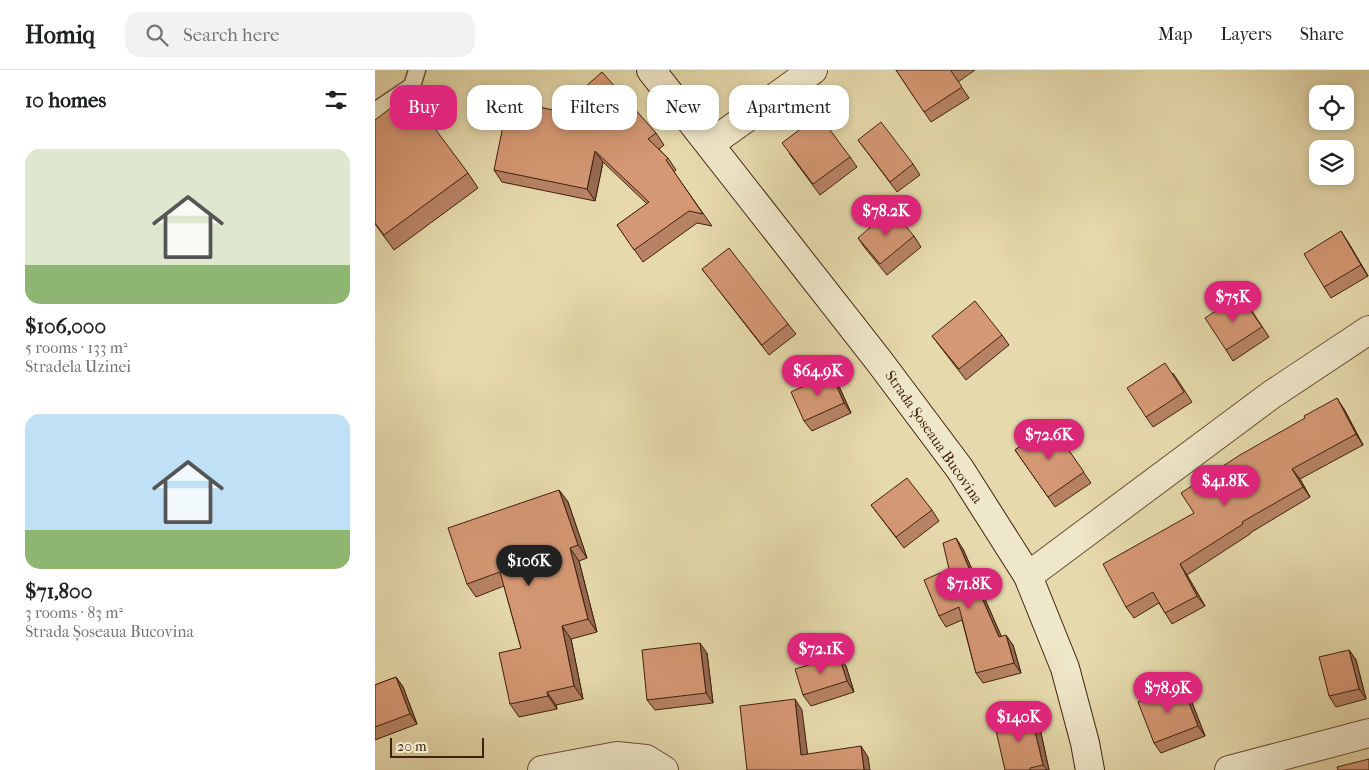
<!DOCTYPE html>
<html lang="en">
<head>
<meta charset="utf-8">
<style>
	:root { --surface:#fff; --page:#f2f2f2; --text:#202124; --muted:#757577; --line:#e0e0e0; --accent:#db2777 }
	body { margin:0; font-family:"IM FELL French Canon",serif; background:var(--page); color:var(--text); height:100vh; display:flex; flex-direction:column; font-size:19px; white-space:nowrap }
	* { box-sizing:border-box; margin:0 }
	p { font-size:16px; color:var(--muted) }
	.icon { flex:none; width:28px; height:28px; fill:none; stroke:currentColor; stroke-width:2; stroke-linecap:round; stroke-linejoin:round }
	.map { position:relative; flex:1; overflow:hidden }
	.drawer { display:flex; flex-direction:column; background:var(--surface); width:375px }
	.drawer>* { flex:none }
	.banner { position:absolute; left:15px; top:15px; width:475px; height:45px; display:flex; gap:10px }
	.buttons { position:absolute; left:934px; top:15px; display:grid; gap:10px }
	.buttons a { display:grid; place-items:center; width:45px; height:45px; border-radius:10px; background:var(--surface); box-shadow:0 2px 8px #0003; font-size:25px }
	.scale { position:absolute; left:15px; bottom:12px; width:94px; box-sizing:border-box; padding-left:5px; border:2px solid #40200f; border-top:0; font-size:14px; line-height:18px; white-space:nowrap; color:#40200f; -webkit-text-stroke:4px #efe7c9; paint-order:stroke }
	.price { position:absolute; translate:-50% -42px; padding:0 11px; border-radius:18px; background:var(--accent); color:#fff; font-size:16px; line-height:32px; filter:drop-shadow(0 1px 2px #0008) }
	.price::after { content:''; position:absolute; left:50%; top:30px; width:15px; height:11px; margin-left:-8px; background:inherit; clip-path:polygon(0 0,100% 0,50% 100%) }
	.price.selected { background:#222; color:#fff }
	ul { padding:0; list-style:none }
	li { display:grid; align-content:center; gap:10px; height:265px; padding:0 25px }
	li span { display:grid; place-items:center; height:155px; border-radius:15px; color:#555 }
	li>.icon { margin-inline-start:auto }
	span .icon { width:90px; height:90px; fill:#fffc; stroke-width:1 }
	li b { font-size:21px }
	h2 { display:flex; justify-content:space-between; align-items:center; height:60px; padding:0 25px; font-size:21px }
	.tag { padding:0 18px; border-radius:15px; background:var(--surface); box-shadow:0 2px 8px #0003; font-size:18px; line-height:45px }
	.tag.selected { background:var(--accent); color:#fff }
	header { display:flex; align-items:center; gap:30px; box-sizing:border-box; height:70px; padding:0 25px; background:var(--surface); border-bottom:1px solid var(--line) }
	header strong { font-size:24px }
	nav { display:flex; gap:28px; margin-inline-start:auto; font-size:18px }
	.search { width:350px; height:45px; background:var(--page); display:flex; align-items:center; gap:12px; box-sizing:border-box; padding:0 18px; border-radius:15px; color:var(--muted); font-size:19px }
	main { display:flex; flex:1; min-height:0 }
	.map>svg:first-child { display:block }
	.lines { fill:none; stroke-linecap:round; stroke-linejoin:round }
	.service-casing { stroke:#6a4e36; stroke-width:19 }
	.minor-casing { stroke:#6a4e36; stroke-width:30 }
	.secondary-casing { stroke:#40200f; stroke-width:30 }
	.service { stroke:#efe7c9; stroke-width:16 }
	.minor { stroke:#efe7c9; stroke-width:28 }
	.secondary { stroke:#efe7c9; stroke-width:28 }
	.wall { fill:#b78364; stroke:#40200f }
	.shaded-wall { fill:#956a51; stroke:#40200f }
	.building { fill:#d59874; stroke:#40200f }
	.labels { text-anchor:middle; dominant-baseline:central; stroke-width:5; stroke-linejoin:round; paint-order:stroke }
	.street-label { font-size:15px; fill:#40200f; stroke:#efe7c9 }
</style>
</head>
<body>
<header>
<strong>Homiq</strong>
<div class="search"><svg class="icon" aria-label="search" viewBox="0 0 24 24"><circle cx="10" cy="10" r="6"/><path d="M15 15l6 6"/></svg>Search here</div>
<nav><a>Map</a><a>Layers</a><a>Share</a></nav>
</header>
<main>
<section class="drawer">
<h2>10 homes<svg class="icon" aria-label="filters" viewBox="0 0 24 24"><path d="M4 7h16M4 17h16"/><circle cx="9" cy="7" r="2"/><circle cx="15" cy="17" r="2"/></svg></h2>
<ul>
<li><span style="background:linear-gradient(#dfe7d0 75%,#8fb573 0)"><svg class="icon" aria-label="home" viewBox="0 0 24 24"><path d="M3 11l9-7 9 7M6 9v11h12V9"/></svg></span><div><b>$106,000</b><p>5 rooms · 133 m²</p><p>Stradela Uzinei</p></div></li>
<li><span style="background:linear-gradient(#bfe0f5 75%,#8fb573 0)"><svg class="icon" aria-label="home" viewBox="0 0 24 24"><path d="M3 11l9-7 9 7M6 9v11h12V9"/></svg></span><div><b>$71,800</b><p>3 rooms · 83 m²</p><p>Strada Șoseaua Bucovina</p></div></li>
</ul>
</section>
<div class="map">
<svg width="994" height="700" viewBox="0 0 994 700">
	<rect width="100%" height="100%" fill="#e6daac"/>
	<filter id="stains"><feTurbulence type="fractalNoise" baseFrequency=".004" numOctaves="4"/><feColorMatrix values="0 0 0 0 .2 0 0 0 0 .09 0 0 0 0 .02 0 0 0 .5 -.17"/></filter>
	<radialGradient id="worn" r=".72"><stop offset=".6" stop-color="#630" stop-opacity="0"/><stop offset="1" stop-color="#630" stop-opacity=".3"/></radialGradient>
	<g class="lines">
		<defs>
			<path id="service" d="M 0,41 L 37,16 L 42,0"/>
			<g id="minor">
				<path d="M 335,74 L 438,0"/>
				<path d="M 653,506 L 896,325 L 994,260"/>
				<path d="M 167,700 L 242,686 L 271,689 L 289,700"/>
				<path d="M 854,700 L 994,663"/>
			</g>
			<path id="secondary" d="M 276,0 L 504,291 L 585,399 L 653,506 L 690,598 L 710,673 L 715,700"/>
		</defs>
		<!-- service casing -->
		<use href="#service" class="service-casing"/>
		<!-- minor casing -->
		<use href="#minor" class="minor-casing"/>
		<!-- secondary casing -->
		<use href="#secondary" class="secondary-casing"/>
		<!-- service -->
		<use href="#service" class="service"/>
		<!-- minor -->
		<use href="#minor" class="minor"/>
		<!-- secondary -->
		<use href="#secondary" class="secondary"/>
	</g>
	<!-- wall -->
	<g class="wall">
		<path d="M 521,0 L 600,0 L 583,12 L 594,28 L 556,52 Z"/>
		<path d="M 0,50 L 93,103 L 103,118 L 19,180 L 0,154 Z"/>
		<path d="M 160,57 L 281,63 L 289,75 L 284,79 L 293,88 L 301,100 L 299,102 L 337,156 L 322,153 L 268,192 L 242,155 L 272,134 L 228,92 L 220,131 L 127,112 L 119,100 Z"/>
		<path d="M 483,70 L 538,94 L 545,105 L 522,122 Z"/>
		<path d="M 414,83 L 475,87 L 482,97 L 445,125 Z"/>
		<path d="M 539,166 L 546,177 L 512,205 L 490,178 L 483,168 Z"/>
		<path d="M 973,172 L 993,206 L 956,228 L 949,217 Z"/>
		<path d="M 327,199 L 413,254 L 421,264 L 394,285 L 335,209 Z"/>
		<path d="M 873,235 L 894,267 L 858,291 L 851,280 Z"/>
		<path d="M 627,265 L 634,275 L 591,310 L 557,266 Z"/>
		<path d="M 798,303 L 817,332 L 778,357 L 771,347 Z"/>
		<path d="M 463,314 L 476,343 L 437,361 L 429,351 Z"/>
		<path d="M 969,339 L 988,375 L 925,409 L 935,427 L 875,463 L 875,464 L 812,505 L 830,536 L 797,554 L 784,533 L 759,548 L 751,537 L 819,443 Z"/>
		<path d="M 676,355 L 716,413 L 680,437 L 640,380 Z"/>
		<path d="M 184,420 L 193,432 L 212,488 L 204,491 L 222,562 L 196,569 L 208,629 L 181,635 L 182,639 L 144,647 L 135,634 L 146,578 L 129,516 L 101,527 L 92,514 Z"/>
		<path d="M 496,435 L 557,440 L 564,451 L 529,478 Z"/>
		<path d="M 588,479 L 626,566 L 638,575 L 646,603 L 608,613 L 601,603 L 587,550 L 571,557 L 564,546 L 574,499 Z"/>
		<path d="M 974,580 L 981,590 L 991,629 L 961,637 L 954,626 Z"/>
		<path d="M 332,583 L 338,633 L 280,640 L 272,630 Z"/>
		<path d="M 471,596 L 479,622 L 436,636 L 428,625 Z"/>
		<path d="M 21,607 L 28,617 L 42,654 L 0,670 L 0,615 Z"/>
		<path d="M 807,615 L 814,625 L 830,666 L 786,683 L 779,673 Z"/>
		<path d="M 656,644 L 664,654 L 674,700 L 630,700 Z"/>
	</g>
	<!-- shaded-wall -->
	<g class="shaded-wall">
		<path d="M 220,81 L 228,92 L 220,131 L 212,119 Z"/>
		<path d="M 966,161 L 973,172 L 993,206 L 986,195 Z"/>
		<path d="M 456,303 L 463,314 L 476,343 L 469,333 Z"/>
		<path d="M 962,328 L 969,339 L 988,375 L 981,364 Z"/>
		<path d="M 917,399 L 925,409 L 935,427 L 928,417 Z"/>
		<path d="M 184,420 L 193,432 L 212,488 L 203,475 Z"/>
		<path d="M 581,468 L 588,479 L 631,577 L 624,567 Z"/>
		<path d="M 195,478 L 204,491 L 222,562 L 213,549 Z"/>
		<path d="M 805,494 L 812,505 L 830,536 L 822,526 Z"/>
		<path d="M 187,556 L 196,569 L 208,629 L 199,616 Z"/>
		<path d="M 631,565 L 638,575 L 646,603 L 639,593 Z"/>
		<path d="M 325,573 L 332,583 L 338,633 L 331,623 Z"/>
		<path d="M 974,580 L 981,590 L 991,629 L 984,619 Z"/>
		<path d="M 464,586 L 471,596 L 479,622 L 472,611 Z"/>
		<path d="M 21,607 L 28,617 L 42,654 L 35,644 Z"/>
		<path d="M 807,615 L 814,625 L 830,666 L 823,656 Z"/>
		<path d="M 172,622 L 181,635 L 182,639 L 173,626 Z"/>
		<path d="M 420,629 L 427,640 L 434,695 L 426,685 Z"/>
		<path d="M 656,644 L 664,654 L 674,700 L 672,700 L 668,695 Z"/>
		<path d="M 486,676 L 493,687 L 495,700 L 489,700 Z"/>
	</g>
	<!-- building -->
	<g class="building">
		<path d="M 521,0 L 578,0 L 576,1 L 587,17 L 549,42 Z"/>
		<path d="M 227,2 L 281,63 L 273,69 L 293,88 L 291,90 L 328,144 L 314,141 L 259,180 L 242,155 L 274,132 L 220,81 L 212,119 L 119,100 L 129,51 L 160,57 L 164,37 L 183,41 Z"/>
		<path d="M 34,24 L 93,103 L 9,165 L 0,153 L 0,50 Z"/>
		<path d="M 444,45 L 475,87 L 438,114 L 407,73 Z"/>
		<path d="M 506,52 L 538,94 L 515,112 L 483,70 Z"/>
		<path d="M 516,139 L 539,166 L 505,194 L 483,168 Z"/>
		<path d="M 966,161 L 986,195 L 949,217 L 929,184 Z"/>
		<path d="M 354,178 L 413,254 L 387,275 L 327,199 Z"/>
		<path d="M 865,225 L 887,257 L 851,280 L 830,248 Z"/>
		<path d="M 600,231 L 627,265 L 584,299 L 557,266 Z"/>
		<path d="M 790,293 L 809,322 L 771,347 L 752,318 Z"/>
		<path d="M 456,303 L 469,333 L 429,351 L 416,322 Z"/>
		<path d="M 962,328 L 981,364 L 917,399 L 928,417 L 867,452 L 868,454 L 805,494 L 822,526 L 790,543 L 778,522 L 751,537 L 728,494 L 819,443 L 806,423 L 865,385 L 930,348 L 929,346 Z"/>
		<path d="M 676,355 L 709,402 L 673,427 L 640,380 Z"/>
		<path d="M 532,408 L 557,440 L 521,467 L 496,435 Z"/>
		<path d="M 184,420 L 203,475 L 195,478 L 213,549 L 187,556 L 199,616 L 172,622 L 173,626 L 135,634 L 124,583 L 146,578 L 125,502 L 92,514 L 73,458 Z"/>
		<path d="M 581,468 L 624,567 L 631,565 L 639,593 L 601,603 L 584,537 L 564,546 L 549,510 L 574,499 L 568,473 Z"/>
		<path d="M 325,573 L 331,623 L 272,630 L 267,580 Z"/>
		<path d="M 974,580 L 984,619 L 954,626 L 944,587 Z"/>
		<path d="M 464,586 L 472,611 L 428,625 L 420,599 Z"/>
		<path d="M 21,607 L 35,644 L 0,657 L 0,615 Z"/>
		<path d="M 807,615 L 823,656 L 779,673 L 763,632 Z"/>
		<path d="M 420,629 L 426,685 L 486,676 L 489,700 L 372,700 L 365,636 Z"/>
		<path d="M 656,644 L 668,695 L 655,698 L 655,700 L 630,700 L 619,652 Z"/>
		<path d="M 994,689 L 994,700 L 963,700 L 962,697 Z"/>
	</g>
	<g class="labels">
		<!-- street labels -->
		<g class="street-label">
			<text transform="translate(559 367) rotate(55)">Strada Șoseaua Bucovina</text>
		</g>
	</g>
	<rect width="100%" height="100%" filter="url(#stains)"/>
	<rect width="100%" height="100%" fill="url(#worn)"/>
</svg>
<div class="buttons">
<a><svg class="icon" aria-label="locate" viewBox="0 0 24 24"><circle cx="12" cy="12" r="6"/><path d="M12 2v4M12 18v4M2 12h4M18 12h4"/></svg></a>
<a><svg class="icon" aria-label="layers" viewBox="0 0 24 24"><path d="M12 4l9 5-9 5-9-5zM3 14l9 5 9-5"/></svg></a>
</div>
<div class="scale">20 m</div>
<b class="price" style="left:511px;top:167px">$78.2K</b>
<b class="price" style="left:858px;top:253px">$75K</b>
<b class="price" style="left:443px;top:327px">$64.9K</b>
<b class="price" style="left:674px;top:391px">$72.6K</b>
<b class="price" style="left:850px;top:437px">$41.8K</b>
<b class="price selected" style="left:154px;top:517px">$106K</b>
<b class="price" style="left:594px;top:540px">$71.8K</b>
<b class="price" style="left:446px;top:605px">$72.1K</b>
<b class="price" style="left:793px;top:644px">$78.9K</b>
<b class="price" style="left:644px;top:673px">$140K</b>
<div class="banner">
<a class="tag selected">Buy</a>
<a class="tag">Rent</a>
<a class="tag">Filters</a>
<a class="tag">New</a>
<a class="tag">Apartment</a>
</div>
</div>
</main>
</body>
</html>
